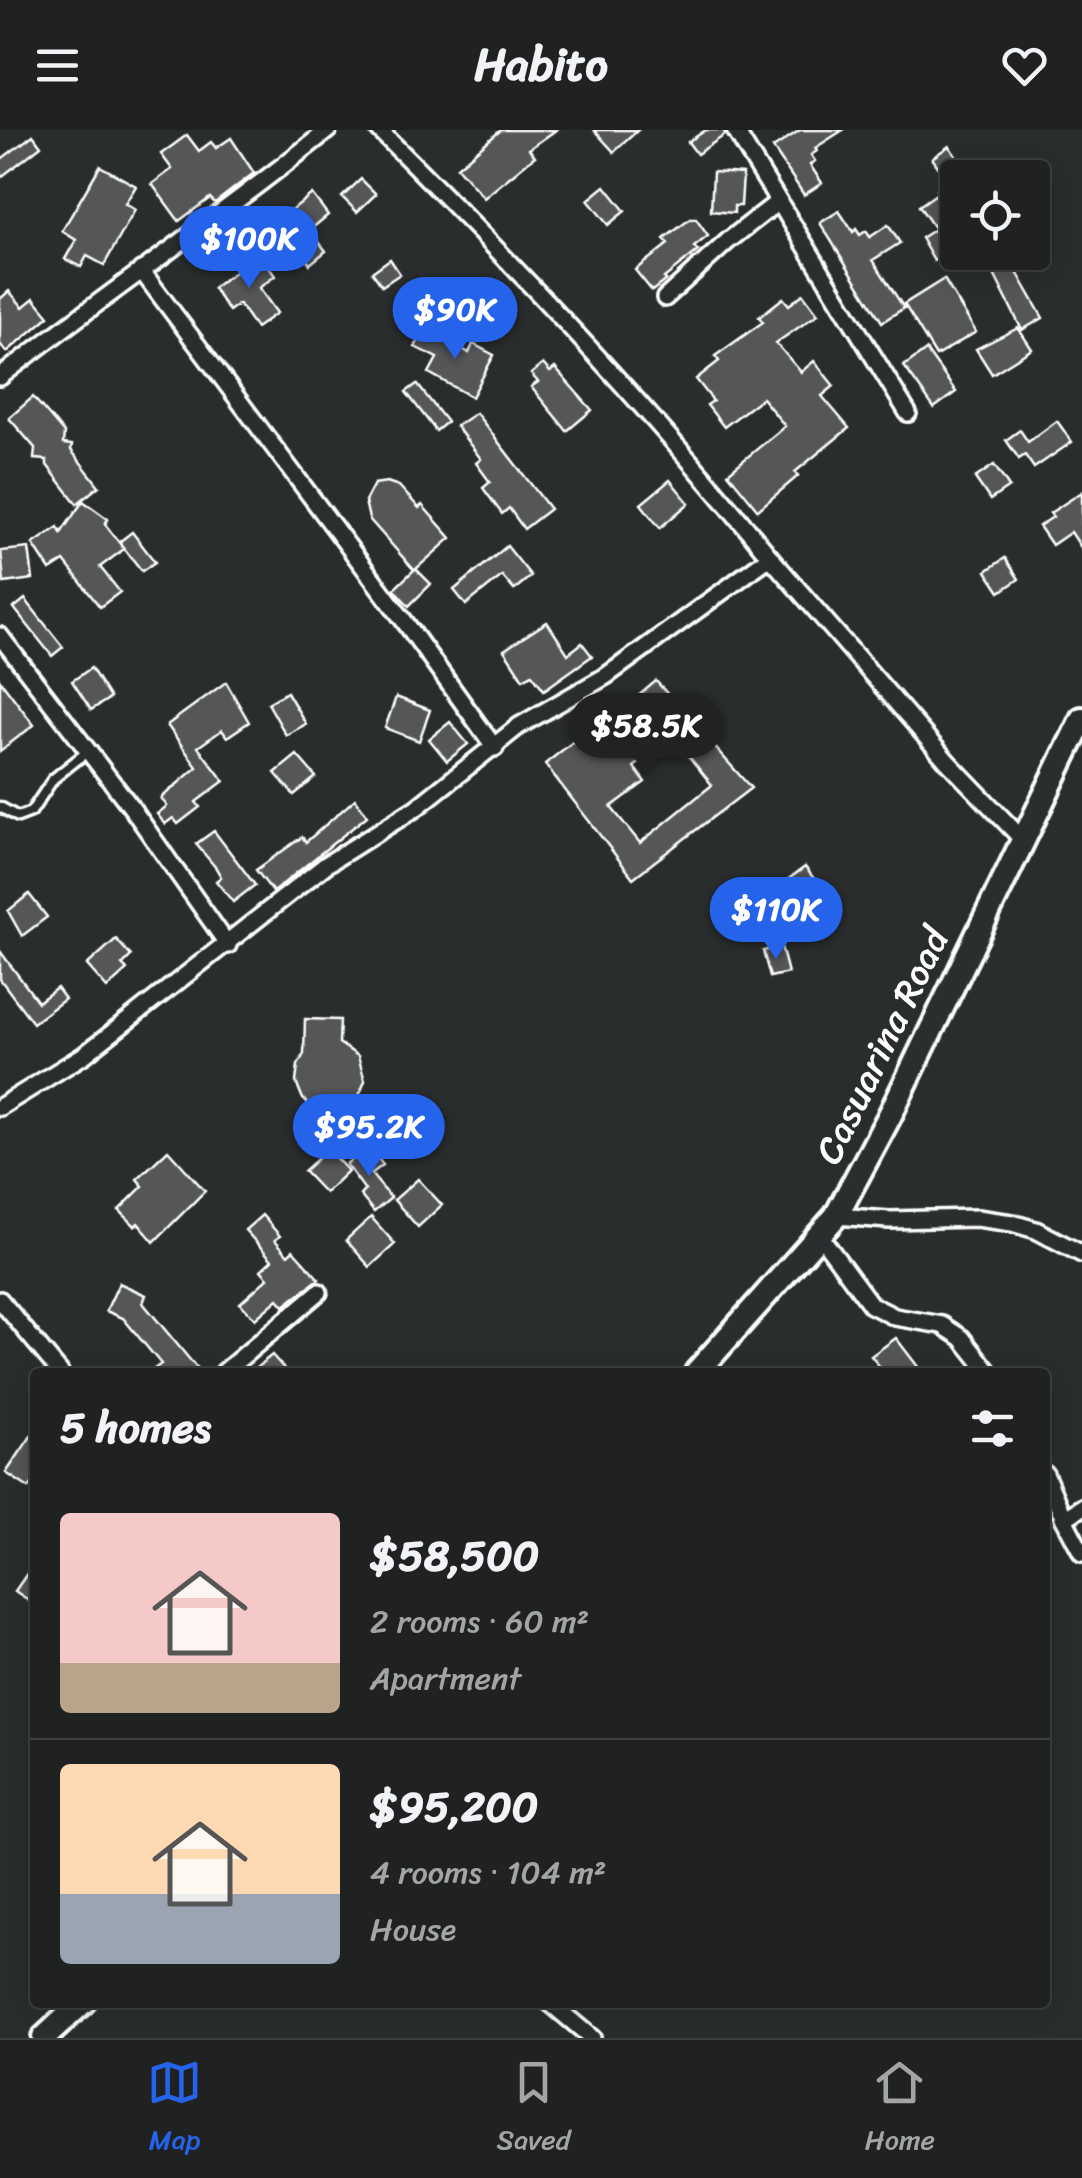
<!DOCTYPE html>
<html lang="en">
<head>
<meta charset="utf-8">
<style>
	:root { --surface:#202222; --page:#282a2a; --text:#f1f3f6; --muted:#a2a4a5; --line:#3d3f40; --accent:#2563eb }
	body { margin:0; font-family:Sriracha,sans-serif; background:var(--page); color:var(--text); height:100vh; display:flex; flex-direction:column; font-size:38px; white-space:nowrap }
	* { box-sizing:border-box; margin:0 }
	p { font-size:32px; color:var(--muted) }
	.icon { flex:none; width:55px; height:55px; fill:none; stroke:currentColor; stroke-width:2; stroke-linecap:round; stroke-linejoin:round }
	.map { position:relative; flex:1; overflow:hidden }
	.side { position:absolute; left:30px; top:1238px; width:1020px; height:640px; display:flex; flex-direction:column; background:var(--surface); border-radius:10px; box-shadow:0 5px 25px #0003,0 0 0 2px var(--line) }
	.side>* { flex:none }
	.fabs { position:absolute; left:940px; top:30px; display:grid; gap:20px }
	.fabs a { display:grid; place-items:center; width:110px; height:110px; border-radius:10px; background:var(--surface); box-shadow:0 5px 25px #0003,0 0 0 2px var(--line); font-size:50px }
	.price { position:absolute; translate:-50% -85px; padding:0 22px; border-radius:35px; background:var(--accent); color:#fff; font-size:32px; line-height:65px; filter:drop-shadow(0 2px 5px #0008) }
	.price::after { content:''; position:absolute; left:50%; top:60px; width:30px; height:22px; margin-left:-15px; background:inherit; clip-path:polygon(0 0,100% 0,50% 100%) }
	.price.on { background:#222; color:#fff }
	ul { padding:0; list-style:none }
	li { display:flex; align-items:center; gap:30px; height:250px; padding:0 30px }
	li+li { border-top:2px solid var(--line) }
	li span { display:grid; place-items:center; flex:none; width:280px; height:200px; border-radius:10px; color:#555 }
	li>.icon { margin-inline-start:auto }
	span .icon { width:120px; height:120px; fill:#fffc; stroke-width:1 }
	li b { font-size:42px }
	h2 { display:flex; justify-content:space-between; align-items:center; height:120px; padding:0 30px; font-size:42px }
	header { display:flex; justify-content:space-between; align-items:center; height:130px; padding:0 30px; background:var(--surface); font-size:45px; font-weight:700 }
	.dock { display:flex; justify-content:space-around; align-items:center; height:140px; border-top:2px solid var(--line); background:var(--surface); font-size:28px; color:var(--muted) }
	.dock a { display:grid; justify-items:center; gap:5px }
	.dock .on { color:var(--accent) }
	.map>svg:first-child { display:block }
	.building { fill:#555758; stroke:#fff; stroke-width:2.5; fill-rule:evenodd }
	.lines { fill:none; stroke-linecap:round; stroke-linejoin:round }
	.lane-casing { stroke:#fff; stroke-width:15 }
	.street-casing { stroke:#fff; stroke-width:22 }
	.secondary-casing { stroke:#fff; stroke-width:30 }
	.lane { stroke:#2a2d2e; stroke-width:8 }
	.street { stroke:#2a2d2e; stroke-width:15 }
	.secondary { stroke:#2a2d2e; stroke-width:22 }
	.labels { text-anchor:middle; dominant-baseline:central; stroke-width:10; stroke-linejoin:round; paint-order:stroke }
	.street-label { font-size:38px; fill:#fff; stroke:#2a2d2e }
</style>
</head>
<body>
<header><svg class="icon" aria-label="menu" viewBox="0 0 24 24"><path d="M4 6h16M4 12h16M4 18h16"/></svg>Habito<svg class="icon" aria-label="heart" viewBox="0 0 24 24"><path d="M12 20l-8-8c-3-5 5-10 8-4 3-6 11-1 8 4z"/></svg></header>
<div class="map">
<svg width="1082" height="1908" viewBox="0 0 1082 1908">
	<rect width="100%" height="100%" fill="#2a2d2e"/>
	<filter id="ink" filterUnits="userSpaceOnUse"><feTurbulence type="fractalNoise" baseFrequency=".01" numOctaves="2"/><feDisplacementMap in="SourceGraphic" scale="20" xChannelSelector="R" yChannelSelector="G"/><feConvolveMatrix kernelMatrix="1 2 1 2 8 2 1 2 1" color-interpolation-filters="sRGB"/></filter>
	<g filter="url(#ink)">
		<!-- building -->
		<g class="building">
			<path d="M 501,0 L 556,0 L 529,19 L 535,26 L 484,68 L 457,37 Z"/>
			<path d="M 594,0 L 638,0 L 614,22 Z"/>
			<path d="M 706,0 L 724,0 L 725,5 L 697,24 L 688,12 Z"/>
			<path d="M 800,0 L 843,0 L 815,18 L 817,21 L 811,25 L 815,31 L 810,35 L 822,53 L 804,65 L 773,18 Z"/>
			<path d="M 33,5 L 41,16 L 0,48 L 0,30 Z"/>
			<path d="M 187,5 L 199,21 L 211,12 L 216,18 L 231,8 L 254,43 L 215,73 L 210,68 L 179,91 L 152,54 L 172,39 L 161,24 Z"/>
			<path d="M 949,16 L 971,48 L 958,48 L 958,118 L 934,131 L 921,108 L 935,99 L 919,76 L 939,62 L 937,59 L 943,55 L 938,49 L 944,45 L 932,28 Z"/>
			<path d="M 100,36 L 136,56 L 125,74 L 135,80 L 104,135 L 87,126 L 81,137 L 65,129 L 76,110 L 62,101 Z"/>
			<path d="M 713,42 L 743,44 L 741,76 L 734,76 L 734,83 L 711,81 Z"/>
			<path d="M 361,49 L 376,64 L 357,82 L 342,67 Z"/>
			<path d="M 605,56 L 625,81 L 608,95 L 588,70 Z"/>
			<path d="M 312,64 L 328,85 L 310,100 L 326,121 L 310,134 L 277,91 Z"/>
			<path d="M 839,81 L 853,102 L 856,99 L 860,105 L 866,101 L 870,107 L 888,95 L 900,113 L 873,130 L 904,178 L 882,192 L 820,93 Z"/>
			<path d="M 690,89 L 696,89 L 708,106 L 694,117 L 698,121 L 664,148 L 666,150 L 652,161 L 635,140 L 668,114 L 664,109 Z"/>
			<path d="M 983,122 L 1012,122 L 1017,133 L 1013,135 L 1043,188 L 1022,200 Z"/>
			<path d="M 260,124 L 275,146 L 259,158 L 277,183 L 256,198 L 239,174 L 229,181 L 213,158 Z"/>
			<path d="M 390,129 L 400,144 L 382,156 L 372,142 Z"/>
			<path d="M 944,149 L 976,202 L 936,226 L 904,174 Z"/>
			<path d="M 9,161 L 23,177 L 34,168 L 49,186 L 7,222 L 0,214 L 0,169 Z"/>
			<path d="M 803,164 L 818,184 L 776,213 L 801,242 L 814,231 L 834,256 L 822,266 L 849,298 L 795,342 L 798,346 L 758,380 L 728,343 L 785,296 L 762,268 L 724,297 L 707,275 L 713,271 L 696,249 L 719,231 L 715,226 L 763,192 L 759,187 L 783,168 L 789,175 Z"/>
			<path d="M 426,197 L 469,223 L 473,214 L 494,225 L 472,267 L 429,243 L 437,228 L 415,217 Z"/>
			<path d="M 1018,198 L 1032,219 L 992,244 L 976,219 Z"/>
			<path d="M 926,220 L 956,262 L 934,278 L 904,236 Z"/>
			<path d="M 543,234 L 550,242 L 555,238 L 592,280 L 567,301 L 531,257 L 538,252 L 531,244 Z"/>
			<path d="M 417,254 L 447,292 L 436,301 L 406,262 Z"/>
			<path d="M 33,267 L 64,303 L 63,314 L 72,315 L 71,320 L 99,356 L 77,374 L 47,335 L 47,330 L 34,329 L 35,318 L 9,288 Z"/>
			<path d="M 476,283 L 550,379 L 524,399 L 509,378 L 502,384 L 483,358 L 490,352 L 476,333 L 481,329 L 456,296 Z"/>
			<path d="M 1057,291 L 1072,312 L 1034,338 L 1025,325 L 1019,329 L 1006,310 L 1020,300 L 1028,312 Z"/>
			<path d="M 994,335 L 1009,357 L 990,370 L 975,348 Z"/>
			<path d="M 670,350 L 689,373 L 660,398 L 641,374 Z"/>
			<path d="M 387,352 L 399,356 L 419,378 L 422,375 L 451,408 L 416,439 L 431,454 L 409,476 L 394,459 L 414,440 L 369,389 L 365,371 L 374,354 Z"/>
			<path d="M 1082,362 L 1082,419 L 1071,402 L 1052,415 L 1039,396 L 1053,387 L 1050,383 Z"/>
			<path d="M 83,371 L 108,389 L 105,394 L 124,419 L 100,437 L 120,462 L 100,477 L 64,431 L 50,440 L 33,414 L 58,397 L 61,403 Z"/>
			<path d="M 132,402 L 155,432 L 142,441 L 119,412 Z"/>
			<path d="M 507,416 L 531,446 L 514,460 L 502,446 L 466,475 L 454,460 Z"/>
			<path d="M 29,418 L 33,449 L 4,453 L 1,421 Z"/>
			<path d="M 1005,428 L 1019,449 L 1000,462 L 986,441 Z"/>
			<path d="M 25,469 L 63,517 L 52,526 L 14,478 Z"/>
			<path d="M 547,492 L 568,524 L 582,513 L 592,526 L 544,560 L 532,544 L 523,549 L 504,520 Z"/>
			<path d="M 91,538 L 110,568 L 91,580 L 72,551 Z"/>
			<path d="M 0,550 L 34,595 L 0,621 Z"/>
			<path d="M 656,551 L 751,658 L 633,748 L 545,634 L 599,591 L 622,576 L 624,578 ZM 673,607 L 712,655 L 640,713 L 611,677 L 645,652 L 634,637 Z"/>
			<path d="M 226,552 L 249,592 L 227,607 L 222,600 L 198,617 L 224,651 L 196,672 L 200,677 L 178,694 L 173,688 L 165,694 L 157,684 L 167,676 L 161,668 L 197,637 L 167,595 Z"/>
			<path d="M 287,562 L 306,594 L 286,605 L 268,573 Z"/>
			<path d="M 396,567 L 430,580 L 419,611 L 385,598 Z"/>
			<path d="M 450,592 L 468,614 L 447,631 L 429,609 Z"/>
			<path d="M 297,625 L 316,647 L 294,665 L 275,643 Z"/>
			<path d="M 355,669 L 367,686 L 273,762 L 256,740 L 302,707 L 306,712 Z"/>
			<path d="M 214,701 L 255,755 L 233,772 L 216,751 L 221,747 L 216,738 L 196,714 Z"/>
			<path d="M 805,737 L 836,777 L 814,793 L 783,753 Z"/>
			<path d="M 29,764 L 47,787 L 22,806 L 8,781 Z"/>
			<path d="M 116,809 L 131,826 L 122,835 L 127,840 L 107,858 L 87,835 Z"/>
			<path d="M 781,816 L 788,843 L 770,847 L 763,821 Z"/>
			<path d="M 0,821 L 38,872 L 57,858 L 65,869 L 33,893 L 0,849 Z"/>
			<path d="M 305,889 L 340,890 L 339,913 L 358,926 L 365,951 L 355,976 L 328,982 L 306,1003 L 296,993 L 312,977 L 303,969 L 296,952 L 298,935 L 304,924 Z"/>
			<path d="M 377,983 L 397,1008 L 376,1025 L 356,1000 Z"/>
			<path d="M 335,1013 L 331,1023 L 348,1041 L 325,1063 L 304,1041 Z"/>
			<path d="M 369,1017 L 383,1035 L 371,1044 L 391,1068 L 374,1082 L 360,1065 L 365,1060 L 346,1034 Z"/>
			<path d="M 168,1020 L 205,1061 L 154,1112 L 138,1093 L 135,1096 L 119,1080 L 143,1056 L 137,1049 Z"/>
			<path d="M 418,1049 L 442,1075 L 418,1097 L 394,1070 Z"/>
			<path d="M 262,1085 L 280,1106 L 275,1110 L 288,1125 L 293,1120 L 319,1149 L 284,1176 L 278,1169 L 255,1189 L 240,1173 L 268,1148 L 261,1140 L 272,1130 L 245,1100 Z"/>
			<path d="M 371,1087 L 395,1114 L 370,1137 L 346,1110 Z"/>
			<path d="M 119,1153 L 146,1165 L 143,1173 L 200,1242 L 150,1242 L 161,1234 L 123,1188 L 106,1181 Z"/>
			<path d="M 896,1208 L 922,1242 L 884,1242 L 871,1226 Z"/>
			<path d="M 272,1225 L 287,1242 L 251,1242 Z"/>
			<path d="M 35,1300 L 35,1350 L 29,1358 L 6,1343 Z"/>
			<path d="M 35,1432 L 35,1475 L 15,1461 Z"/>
		</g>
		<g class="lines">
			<defs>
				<path id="lane" d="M 0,677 L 18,687 L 31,682 L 53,649 L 88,621"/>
				<g id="street">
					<path d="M 735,0 L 908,283"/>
					<path d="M 141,140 L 402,488 L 495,618"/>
					<path d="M 665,168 L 728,111 L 779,71"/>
					<path d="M 0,247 C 108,162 222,86 328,0"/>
					<path d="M 770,427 L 947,631 L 1022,709"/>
					<path d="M 0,506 L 131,677 L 228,815"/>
					<path d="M 0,977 L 84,925 L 327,734 L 416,678 L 519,596 L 606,546 L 770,427 C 649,277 516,136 379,0"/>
					<path d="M 836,1086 L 889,1090 L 977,1088 L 1012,1093 L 1036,1100 L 1082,1124"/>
					<path d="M 821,1107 L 871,1175 L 895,1187 L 942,1195 L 962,1208 L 989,1242"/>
					<path d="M 0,1170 L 60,1242"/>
					<path d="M 224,1242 L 319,1162"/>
					<path d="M 1045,1344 L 1064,1389"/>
					<path d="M 1082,1377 L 1064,1389 L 1082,1423"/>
					<path d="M 549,1872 L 592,1908"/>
				</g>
				<g id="secondary">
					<path d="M 697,1242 L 836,1086 L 889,987 L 1082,589"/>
					<path d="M 44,1908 L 83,1872"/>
				</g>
			</defs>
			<!-- lane casing -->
			<use href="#lane" class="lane-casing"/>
			<!-- street casing -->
			<use href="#street" class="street-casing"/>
			<!-- secondary casing -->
			<use href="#secondary" class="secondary-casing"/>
			<!-- lane -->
			<use href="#lane" class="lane"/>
			<!-- street -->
			<use href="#street" class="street"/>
			<!-- secondary -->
			<use href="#secondary" class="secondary"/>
		</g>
	</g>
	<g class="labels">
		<!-- street labels -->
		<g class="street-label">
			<text transform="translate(882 916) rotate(-64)">Casuarina Road</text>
		</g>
	</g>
</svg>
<div class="fabs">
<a><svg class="icon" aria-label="locate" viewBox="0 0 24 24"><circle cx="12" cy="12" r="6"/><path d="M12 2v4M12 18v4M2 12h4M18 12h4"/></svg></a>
</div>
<b class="price" style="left:249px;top:161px">$100K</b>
<b class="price" style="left:455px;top:232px">$90K</b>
<b class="price on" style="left:646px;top:648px">$58.5K</b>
<b class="price" style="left:776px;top:832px">$110K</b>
<b class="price" style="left:369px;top:1049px">$95.2K</b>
<section class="side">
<h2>5 homes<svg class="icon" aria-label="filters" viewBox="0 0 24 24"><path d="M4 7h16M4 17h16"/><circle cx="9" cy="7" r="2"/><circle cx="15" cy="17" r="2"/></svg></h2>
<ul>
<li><span style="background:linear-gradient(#f6c9c9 75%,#b9a48a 0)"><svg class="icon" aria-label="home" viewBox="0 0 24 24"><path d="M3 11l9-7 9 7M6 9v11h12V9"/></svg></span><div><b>$58,500</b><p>2 rooms · 60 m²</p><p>Apartment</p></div></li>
<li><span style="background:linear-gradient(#ffd9b3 65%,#9aa5b1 0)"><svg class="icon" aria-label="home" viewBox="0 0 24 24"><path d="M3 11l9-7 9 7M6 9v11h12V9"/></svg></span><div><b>$95,200</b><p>4 rooms · 104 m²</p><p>House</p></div></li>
</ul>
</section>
</div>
<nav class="dock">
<a class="on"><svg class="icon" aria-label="map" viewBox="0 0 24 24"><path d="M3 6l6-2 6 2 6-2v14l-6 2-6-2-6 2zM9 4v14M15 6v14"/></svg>Map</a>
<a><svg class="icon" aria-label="saved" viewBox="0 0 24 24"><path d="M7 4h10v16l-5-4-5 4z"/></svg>Saved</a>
<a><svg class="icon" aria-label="home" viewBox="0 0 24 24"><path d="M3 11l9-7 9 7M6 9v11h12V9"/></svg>Home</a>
</nav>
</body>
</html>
